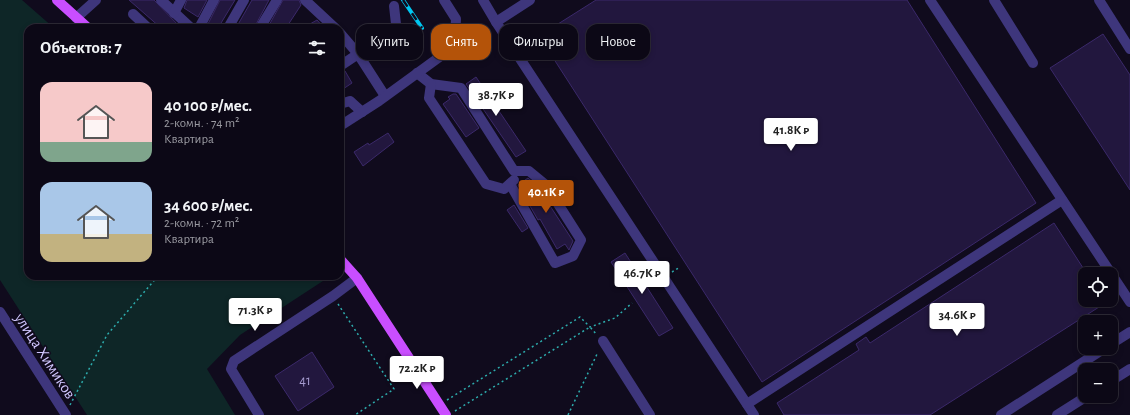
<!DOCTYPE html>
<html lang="ru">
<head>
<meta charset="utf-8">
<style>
	:root { --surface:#0c0816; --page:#1a1623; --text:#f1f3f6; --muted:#9a9aa1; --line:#2c2935; --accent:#b45309 }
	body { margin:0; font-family:"Alegreya Sans",sans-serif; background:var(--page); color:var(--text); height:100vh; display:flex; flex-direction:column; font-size:15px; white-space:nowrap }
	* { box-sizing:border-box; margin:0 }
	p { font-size:13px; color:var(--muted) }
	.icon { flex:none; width:22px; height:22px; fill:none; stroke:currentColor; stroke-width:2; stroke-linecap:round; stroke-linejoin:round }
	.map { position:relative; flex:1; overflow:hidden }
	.side { position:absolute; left:24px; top:24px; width:320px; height:256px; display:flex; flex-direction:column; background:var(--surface); border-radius:12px; box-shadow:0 2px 6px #0003,0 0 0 1px var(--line) }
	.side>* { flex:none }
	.hud { position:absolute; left:356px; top:24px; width:380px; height:36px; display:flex; gap:8px }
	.tools { position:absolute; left:1078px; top:267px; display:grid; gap:8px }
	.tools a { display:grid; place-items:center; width:40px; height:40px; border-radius:8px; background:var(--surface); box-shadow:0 2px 6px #0003,0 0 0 1px var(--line); font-size:20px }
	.price { position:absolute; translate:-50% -34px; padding:0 9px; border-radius:4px; background:#fff; color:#222; font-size:13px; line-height:26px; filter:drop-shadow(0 1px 2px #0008) }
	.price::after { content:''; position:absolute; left:50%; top:24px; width:12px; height:9px; margin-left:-6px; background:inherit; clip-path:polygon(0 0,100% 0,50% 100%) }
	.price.active { background:var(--accent); color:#fff }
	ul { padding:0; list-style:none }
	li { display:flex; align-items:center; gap:12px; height:100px; padding:0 16px }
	li span { display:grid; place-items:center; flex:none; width:112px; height:80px; border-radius:12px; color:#555 }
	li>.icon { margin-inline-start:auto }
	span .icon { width:48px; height:48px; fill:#fffc; stroke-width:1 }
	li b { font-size:17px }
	h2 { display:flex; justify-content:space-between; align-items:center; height:48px; padding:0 16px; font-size:17px }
	.tag { padding:0 14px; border-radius:12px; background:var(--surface); box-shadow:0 2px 6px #0003,0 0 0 1px var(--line); font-size:14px; line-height:36px }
	.tag.active { background:var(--accent); color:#fff }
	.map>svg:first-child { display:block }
	.green { fill:#0e2627 }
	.building { fill:#22173e; stroke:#3b296a }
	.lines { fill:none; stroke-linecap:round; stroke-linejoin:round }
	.path { stroke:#2dacad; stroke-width:1.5; stroke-dasharray:2 3; stroke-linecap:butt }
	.minor { stroke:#3e367c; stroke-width:10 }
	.major { stroke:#c94eff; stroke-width:10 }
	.rail-casing { stroke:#00c8f2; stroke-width:4 }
	.rail { stroke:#100b1d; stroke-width:2.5; stroke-dasharray:8; stroke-linecap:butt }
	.labels { text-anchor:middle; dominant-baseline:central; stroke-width:3; stroke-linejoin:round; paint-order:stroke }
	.number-label { font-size:14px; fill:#a59bcf }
	.street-label { font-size:16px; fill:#d1c7ff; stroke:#100b1d }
</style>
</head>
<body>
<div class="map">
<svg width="1130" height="415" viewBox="0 0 1130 415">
	<rect width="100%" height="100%" fill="#100b1d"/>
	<!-- green -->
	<path class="green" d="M 0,0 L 22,0 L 54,28 L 28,28 L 28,276 L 323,276 L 326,279 L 240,335 L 207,369 L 235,415 L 87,415 L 0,280 Z"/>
	<!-- building -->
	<g class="building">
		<path d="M 129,0 L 154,0 L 181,28 L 161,28 Z"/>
		<path d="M 187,0 L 207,0 L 198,17 L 184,8 Z"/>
		<path d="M 220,0 L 235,0 L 218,28 L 206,28 Z"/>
		<path d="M 252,0 L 269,0 L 254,28 L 236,28 Z"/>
		<path d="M 283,0 L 299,0 L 301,5 L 286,28 L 270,28 L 268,27 Z"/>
		<path d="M 596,0 L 907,0 L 1036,203 L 762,382 L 539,36 Z"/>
		<path d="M 317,20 L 324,28 L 303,28 Z"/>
		<path d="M 1103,34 L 1130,75 L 1130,190 L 1050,68 Z"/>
		<path d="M 345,71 L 352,83 L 340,91 L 340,72 Z"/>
		<path d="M 476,77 L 526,151 L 516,157 L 466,84 Z"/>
		<path d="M 453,94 L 456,94 L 479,128 L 466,137 L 443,104 L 450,99 L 448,97 Z"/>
		<path d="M 388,133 L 394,142 L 363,166 L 354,152 L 368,143 L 369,145 Z"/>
		<path d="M 528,178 L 537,186 L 573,241 L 569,250 L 565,244 L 557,249 L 540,219 L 538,220 L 518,185 Z"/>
		<path d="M 514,205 L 528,228 L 522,232 L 507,210 Z"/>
		<path d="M 1054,223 L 1085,271 L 1085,300 L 1110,300 L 930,415 L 784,415 L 777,403 L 859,350 L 856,344 L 866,337 L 870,343 Z"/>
		<path d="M 625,253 L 673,328 L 659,336 L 611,262 Z"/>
		<path d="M 312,352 L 334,387 L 298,411 L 275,376 Z"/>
	</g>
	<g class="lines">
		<!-- path -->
		<g class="path">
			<path d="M 672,272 L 680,267"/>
			<path d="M 650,285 L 655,282"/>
			<path d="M 338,304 L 394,389 L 355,415"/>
			<path d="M 447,400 L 580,317 L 590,327 L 615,318 L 632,303"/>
			<path d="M 70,405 L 107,335 L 158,276"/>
			<path d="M 455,411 L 590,327 L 597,335"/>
			<path d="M 568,415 L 598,352"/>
		</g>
		<!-- minor -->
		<g class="minor">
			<path d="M 161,0 L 191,28"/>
			<path d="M 305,0 L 335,28"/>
			<path d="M 483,0 L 496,22"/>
			<path d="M 530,0 L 496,22 L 754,415"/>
			<path d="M 930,0 L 1130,302"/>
			<path d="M 994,0 L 1033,63"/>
			<path d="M 1099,0 L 1130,49"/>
			<path d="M 174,13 L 181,0"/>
			<path d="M 133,14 L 148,28"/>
			<path d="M 76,18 L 96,0"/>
			<path d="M 199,28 L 214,0"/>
			<path d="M 228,28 L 244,0"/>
			<path d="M 260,28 L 277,0"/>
			<path d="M 340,33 L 358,54 L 397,33 L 394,6"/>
			<path d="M 340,66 L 358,54 L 385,96"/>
			<path d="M 417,73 L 431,84 L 461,88 L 514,171 L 529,171 L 546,185 L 581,240 L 573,256 L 555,263 L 510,184"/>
			<path d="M 431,84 L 429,98 L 486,184 L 504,189 L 514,180"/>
			<path d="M 340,104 L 350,101 L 362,112"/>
			<path d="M 340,126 L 379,101 L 445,53 L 455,36 L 456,19 L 444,0"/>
			<path d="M 0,312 L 66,415"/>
			<path d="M 603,341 L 650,415"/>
			<path d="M 1111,344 L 1130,332"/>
			<path d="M 1111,381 L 1130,369"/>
			<path d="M 747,404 L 1062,200"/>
			<path d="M 259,415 L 231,369 L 234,361 L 333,296 L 357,278"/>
			<path d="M 1001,415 L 1105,348"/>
			<path d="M 1057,415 L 1087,396"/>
		</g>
		<!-- major -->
		<g class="major">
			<path d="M 57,0 L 88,28"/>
			<path d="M 340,259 L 357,278 L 446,415"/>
		</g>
		<defs>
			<path id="rail" d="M 403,0 L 422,28"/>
		</defs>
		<!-- rail casing -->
		<use href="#rail" class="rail-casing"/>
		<!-- rail -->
		<use href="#rail" class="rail"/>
	</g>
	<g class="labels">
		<!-- number labels -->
		<g class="number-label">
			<text x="305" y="381">41</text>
		</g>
		<!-- street labels -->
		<g class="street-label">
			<text transform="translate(45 356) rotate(57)">улица Химиков</text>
		</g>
	</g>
</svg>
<div class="tools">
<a><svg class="icon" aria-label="locate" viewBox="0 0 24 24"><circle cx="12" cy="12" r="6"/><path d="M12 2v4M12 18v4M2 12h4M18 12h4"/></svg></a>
<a>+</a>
<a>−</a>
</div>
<b class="price" style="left:496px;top:117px">38.7K ₽</b>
<b class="price" style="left:791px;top:152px">41.8K ₽</b>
<b class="price active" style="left:546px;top:214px">40.1K ₽</b>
<b class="price" style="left:642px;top:295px">46.7K ₽</b>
<b class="price" style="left:255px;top:332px">71.3K ₽</b>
<b class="price" style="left:957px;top:337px">34.6K ₽</b>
<b class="price" style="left:417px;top:390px">72.2K ₽</b>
<div class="hud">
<a class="tag">Купить</a>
<a class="tag active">Снять</a>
<a class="tag">Фильтры</a>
<a class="tag">Новое</a>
</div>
<section class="side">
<h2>Объектов: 7<svg class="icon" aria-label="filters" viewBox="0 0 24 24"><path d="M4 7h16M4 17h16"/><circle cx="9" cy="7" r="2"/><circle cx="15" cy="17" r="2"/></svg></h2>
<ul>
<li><span style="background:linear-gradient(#f6c9c9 75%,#7fa58c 0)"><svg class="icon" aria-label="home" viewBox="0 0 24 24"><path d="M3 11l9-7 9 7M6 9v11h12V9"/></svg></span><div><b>40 100 ₽/мес.</b><p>2-комн. · 74 m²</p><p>Квартира</p></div></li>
<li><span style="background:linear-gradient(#a9c7e8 65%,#c2b280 0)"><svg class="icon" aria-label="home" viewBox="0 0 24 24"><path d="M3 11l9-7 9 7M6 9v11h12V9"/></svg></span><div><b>34 600 ₽/мес.</b><p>2-комн. · 72 m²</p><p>Квартира</p></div></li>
</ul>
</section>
</div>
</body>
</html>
